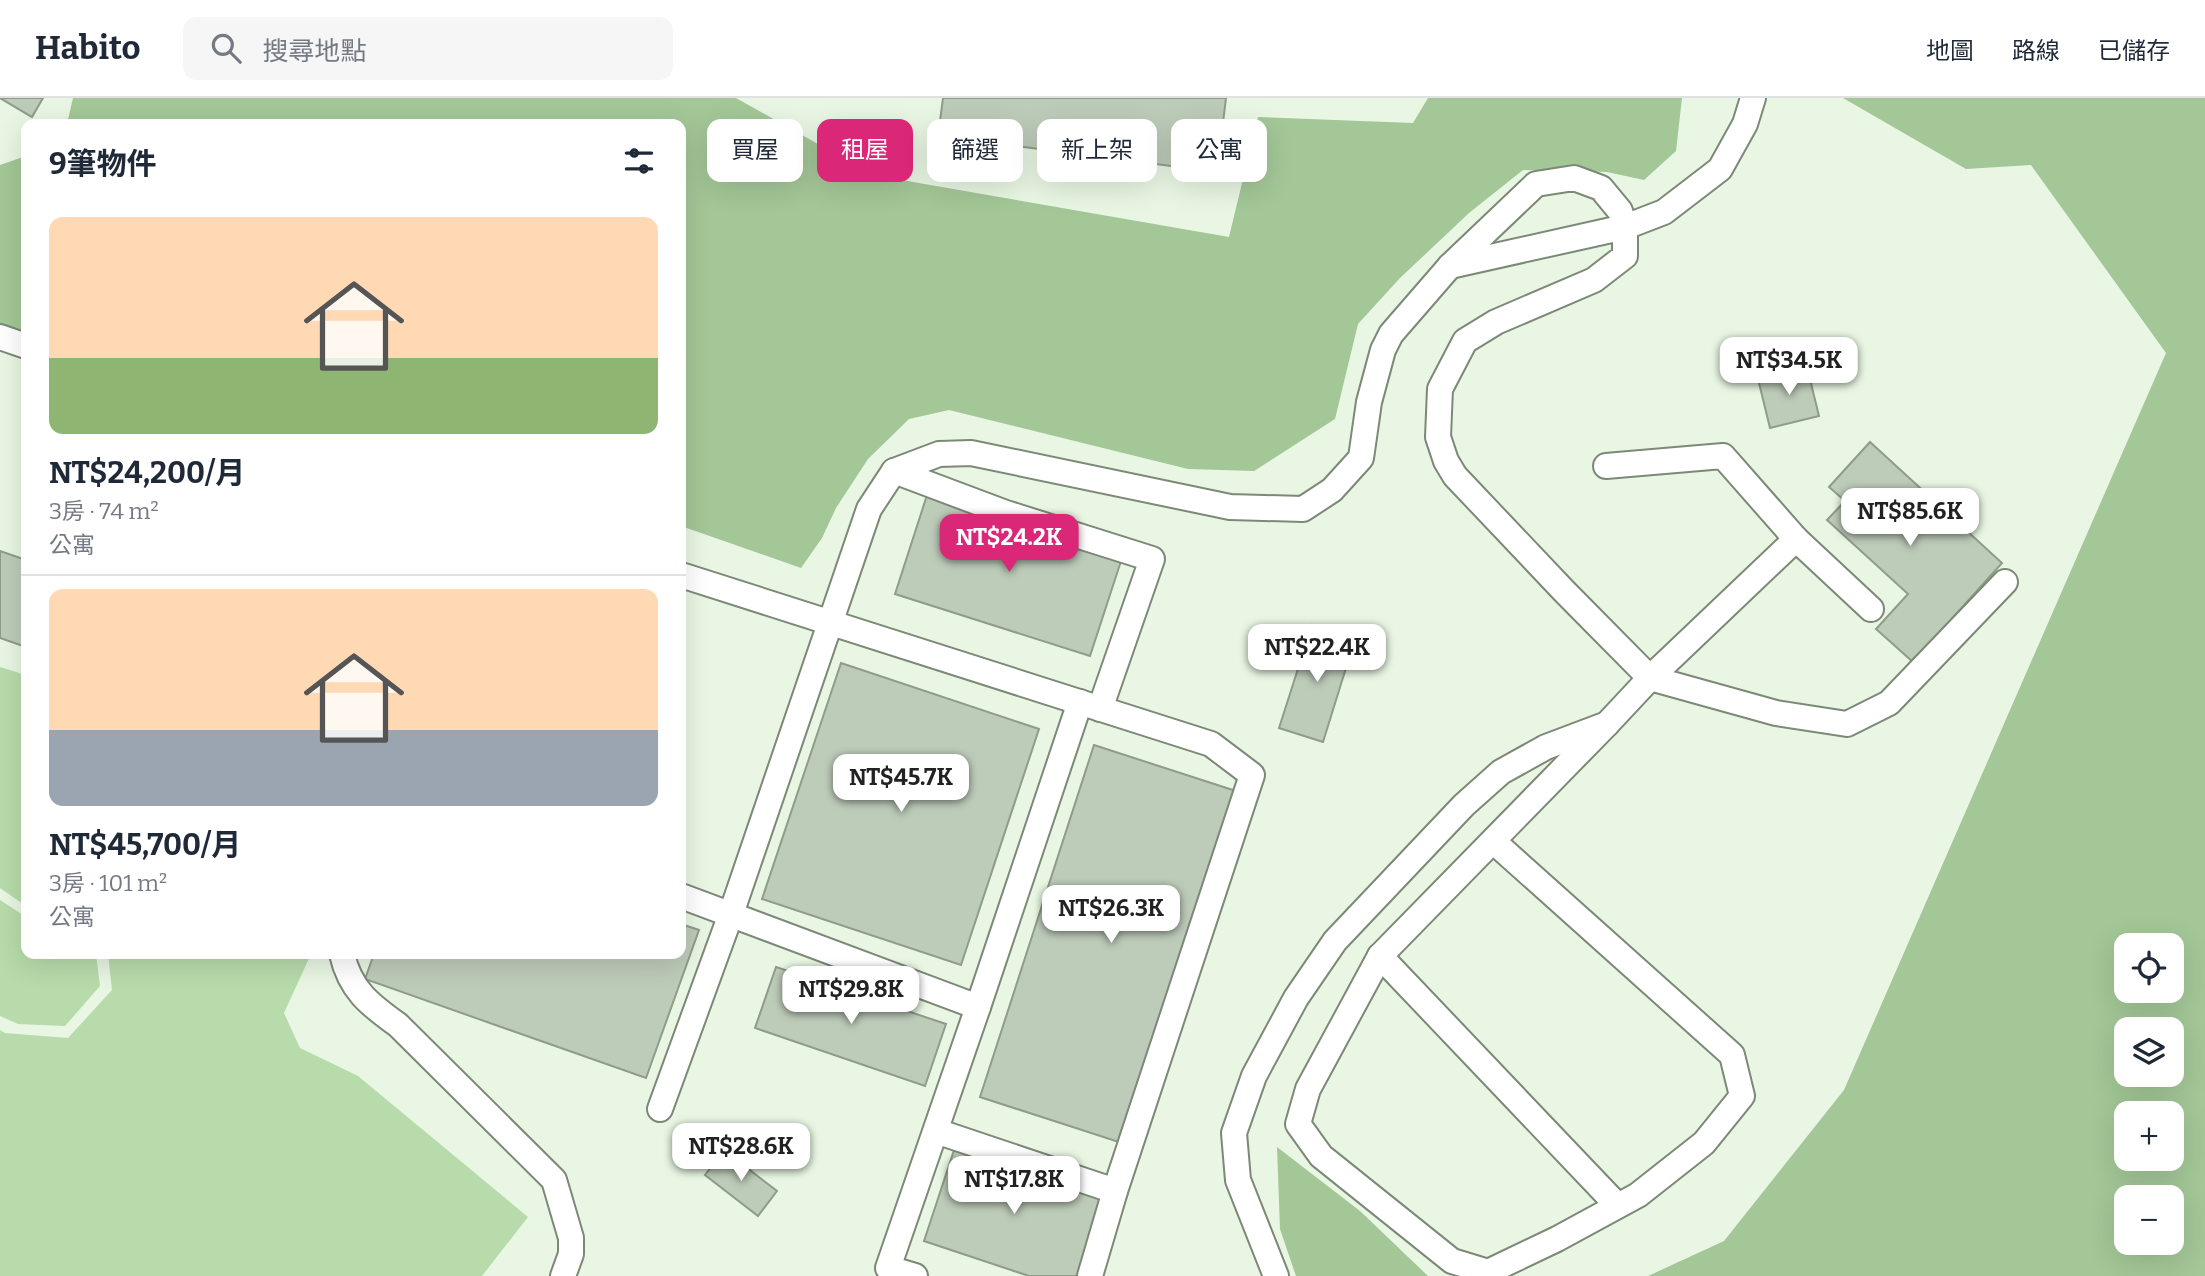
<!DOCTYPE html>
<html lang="zh-TW">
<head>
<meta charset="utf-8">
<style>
	:root { --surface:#fff; --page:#f6f6f7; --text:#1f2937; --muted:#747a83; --line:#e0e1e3; --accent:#db2777 }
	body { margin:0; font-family:Bitter,"Noto Sans TC",serif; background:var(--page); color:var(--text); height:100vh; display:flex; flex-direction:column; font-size:26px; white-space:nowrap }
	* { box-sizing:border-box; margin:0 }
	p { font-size:23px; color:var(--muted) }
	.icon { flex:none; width:38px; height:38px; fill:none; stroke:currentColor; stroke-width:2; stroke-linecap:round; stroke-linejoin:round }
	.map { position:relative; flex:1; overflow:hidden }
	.sheet { position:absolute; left:21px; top:21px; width:665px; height:840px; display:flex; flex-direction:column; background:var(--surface); border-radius:14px; box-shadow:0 7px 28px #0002 }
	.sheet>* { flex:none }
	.guide { position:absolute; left:707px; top:21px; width:665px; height:63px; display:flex; gap:14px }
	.controls { position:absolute; left:2114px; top:835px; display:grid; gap:14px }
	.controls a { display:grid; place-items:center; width:70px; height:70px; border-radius:14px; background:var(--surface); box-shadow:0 7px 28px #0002; font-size:35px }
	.price { position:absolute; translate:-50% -60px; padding:0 16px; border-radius:14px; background:#fff; color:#222; font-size:23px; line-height:46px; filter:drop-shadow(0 2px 4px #0008) }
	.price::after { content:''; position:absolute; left:50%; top:42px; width:21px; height:16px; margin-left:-10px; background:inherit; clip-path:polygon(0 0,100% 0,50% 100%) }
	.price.current { background:var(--accent); color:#fff }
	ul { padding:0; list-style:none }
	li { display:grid; align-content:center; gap:14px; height:371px; padding:0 28px }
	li+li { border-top:2px solid var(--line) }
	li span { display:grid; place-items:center; height:217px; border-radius:14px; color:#555 }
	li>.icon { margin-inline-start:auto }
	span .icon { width:126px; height:126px; fill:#fffc; stroke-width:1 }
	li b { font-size:30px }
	h2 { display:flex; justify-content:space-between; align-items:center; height:84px; padding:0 28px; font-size:30px }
	.tag { padding:0 24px; border-radius:14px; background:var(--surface); box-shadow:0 7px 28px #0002; font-size:24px; line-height:63px }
	.tag.current { background:var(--accent); color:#fff }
	header { display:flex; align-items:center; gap:42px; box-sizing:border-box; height:98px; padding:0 35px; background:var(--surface); border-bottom:2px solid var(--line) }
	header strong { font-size:33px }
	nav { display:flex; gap:38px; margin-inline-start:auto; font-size:24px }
	.search { width:490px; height:63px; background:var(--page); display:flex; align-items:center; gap:18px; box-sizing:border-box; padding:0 24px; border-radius:14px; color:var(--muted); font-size:26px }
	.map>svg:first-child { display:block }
	.green { fill:#b7dbab }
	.forest { fill:#a3c797; fill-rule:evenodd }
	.building { fill:#bdcbb9; stroke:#8e9c8a; stroke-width:2 }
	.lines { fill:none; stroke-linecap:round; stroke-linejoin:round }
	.minor-casing { stroke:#7c8977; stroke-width:28 }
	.minor { stroke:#fff; stroke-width:24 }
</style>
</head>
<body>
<header>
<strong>Habito</strong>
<div class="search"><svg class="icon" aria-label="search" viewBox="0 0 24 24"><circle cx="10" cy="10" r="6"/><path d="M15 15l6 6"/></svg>搜尋地點</div>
<nav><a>地圖</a><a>路線</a><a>已儲存</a></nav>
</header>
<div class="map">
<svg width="2205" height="1178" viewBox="0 0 2205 1178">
	<rect width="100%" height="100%" fill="#e8f6e3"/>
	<!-- green -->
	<g class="green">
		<path d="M 0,569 L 26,577 L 26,808 L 0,790 Z"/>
		<path d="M 0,802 L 26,819 L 26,856 L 96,856 L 100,888 L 65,928 L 18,926 L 0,918 Z"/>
		<path d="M 108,856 L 311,856 L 284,915 L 300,950 L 358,978 L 528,1119 L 482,1178 L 0,1178 L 0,932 L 5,935 L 68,940 L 112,892 Z"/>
	</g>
	<!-- forest -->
	<g class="forest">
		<path d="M 73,0 L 736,0 L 873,77 L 1229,139 L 1258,19 L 1413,25 L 1428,0 L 1682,0 L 1676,53 L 1644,82 L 1607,74 L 1523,72 L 1469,115 L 1400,180 L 1358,226 L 1335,321 L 1254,373 L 1188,371 L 949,312 L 909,321 L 868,361 L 836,410 L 822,440 L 801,470 L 681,428 L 681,26 L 67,26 Z"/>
		<path d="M 1843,0 L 2205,0 L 2205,1178 L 1648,1178 L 1724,1143 L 1844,992 L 2166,255 L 2031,67 L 1966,71 ZM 2126,847 L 2172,847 L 2172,892 L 2126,892 ZM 2172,931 L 2172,976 L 2126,976 L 2126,931 ZM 2126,1015 L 2172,1015 L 2172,1060 L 2126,1060 ZM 2126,1099 L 2172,1099 L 2172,1144 L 2126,1144 Z"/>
		<path d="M 26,58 L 26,255 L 0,249 L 0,67 Z"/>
		<path d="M 1277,1049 L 1360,1113 L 1428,1178 L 1296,1178 L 1280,1131 Z"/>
	</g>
	<!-- building -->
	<g class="building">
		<path d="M 0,0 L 43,0 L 32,19 Z"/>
		<path d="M 943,0 L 1226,0 L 1217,74 L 938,38 Z"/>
		<path d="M 1807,269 L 1819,318 L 1770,330 L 1758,281 Z"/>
		<path d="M 1870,344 L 2002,465 L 1913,564 L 1876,531 L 1908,496 L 1827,422 L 1845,403 L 1829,389 Z"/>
		<path d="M 928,394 L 1123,457 L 1090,558 L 895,496 Z"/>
		<path d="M 0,453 L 26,462 L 26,549 L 0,540 Z"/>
		<path d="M 1312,527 L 1355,541 L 1323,644 L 1279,630 Z"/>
		<path d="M 841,565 L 1039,631 L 961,867 L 762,801 Z"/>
		<path d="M 1094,647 L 1242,695 L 1128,1047 L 980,999 Z"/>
		<path d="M 681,826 L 699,832 L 646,980 L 365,881 L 374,856 L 681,856 Z"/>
		<path d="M 776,869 L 946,926 L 925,988 L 755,930 Z"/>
		<path d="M 956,1046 L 1107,1097 L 1079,1178 L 1029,1178 L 924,1143 Z"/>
		<path d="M 724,1052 L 777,1093 L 758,1118 L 705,1077 Z"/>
	</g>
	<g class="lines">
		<defs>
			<g id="minor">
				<path d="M 1450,168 L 1625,129 L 1664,114 L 1720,71 L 1745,26 L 1753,0"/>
				<path d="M 0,239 L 26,248"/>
				<path d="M 894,373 L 1006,415 L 1152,461 L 1100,611"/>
				<path d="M 1796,441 L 1871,511"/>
				<path d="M 681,477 L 1211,646 L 1252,677 L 1115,1093 L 1090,1178"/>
				<path d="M 1493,743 L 1732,957 L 1742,998 L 1704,1045 L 1638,1097 L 1557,1141 L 1488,1174 L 1452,1163 L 1321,1058 L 1298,1026 L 1308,991 L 1380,858 L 1607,626"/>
				<path d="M 681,798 L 978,909 L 1080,604"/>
				<path d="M 342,856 C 350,892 370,907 398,927 L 554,1082 L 571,1140 L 571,1156 L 563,1178"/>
				<path d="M 1380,858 L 1617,1107"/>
				<path d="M 660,1011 L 731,816 L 869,411 L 894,373 L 939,356 L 971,355 L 1230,409 L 1303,411 L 1332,392 L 1361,360 L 1369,304 L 1383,252 L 1391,236 L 1450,168 L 1536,86 L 1574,80 L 1601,90 L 1620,113 L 1625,129 L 1625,158 L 1594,182 L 1496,224 L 1465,243 L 1440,291 L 1438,339 L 1446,363 L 1455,378 L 1564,493 L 1650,580 L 1776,615 L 1847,626 L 1889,605 L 2005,484"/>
				<path d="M 936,1033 L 1115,1093"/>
				<path d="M 915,1178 L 888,1170 L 978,909"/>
				<path d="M 1276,1178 L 1238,1082 L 1234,1035 L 1254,978 L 1296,900 L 1335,843 L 1464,707 L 1501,674 L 1546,649 L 1607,626 L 1650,580 L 1796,441 L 1723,358 L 1606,368"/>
			</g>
		</defs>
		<!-- minor casing -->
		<use href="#minor" class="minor-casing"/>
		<!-- minor -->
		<use href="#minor" class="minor"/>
	</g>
</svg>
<div class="controls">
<a><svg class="icon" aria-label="locate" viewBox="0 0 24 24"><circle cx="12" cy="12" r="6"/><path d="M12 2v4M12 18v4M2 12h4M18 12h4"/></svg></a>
<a><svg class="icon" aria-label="layers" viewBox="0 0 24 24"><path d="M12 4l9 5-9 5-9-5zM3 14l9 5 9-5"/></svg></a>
<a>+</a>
<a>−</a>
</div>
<b class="price" style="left:1789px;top:299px">NT$34.5K</b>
<b class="price" style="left:1910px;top:450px">NT$85.6K</b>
<b class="price current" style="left:1009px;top:476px">NT$24.2K</b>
<b class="price" style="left:1317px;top:586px">NT$22.4K</b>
<b class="price" style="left:901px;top:716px">NT$45.7K</b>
<b class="price" style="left:1111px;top:847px">NT$26.3K</b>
<b class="price" style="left:851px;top:928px">NT$29.8K</b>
<b class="price" style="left:741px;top:1085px">NT$28.6K</b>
<b class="price" style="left:1014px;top:1118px">NT$17.8K</b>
<div class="guide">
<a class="tag">買屋</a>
<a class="tag current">租屋</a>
<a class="tag">篩選</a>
<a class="tag">新上架</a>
<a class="tag">公寓</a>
</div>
<section class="sheet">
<h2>9筆物件<svg class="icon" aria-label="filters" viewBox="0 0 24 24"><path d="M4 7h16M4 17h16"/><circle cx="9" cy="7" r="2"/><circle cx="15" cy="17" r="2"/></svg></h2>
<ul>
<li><span style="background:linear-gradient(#ffd9b3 65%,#8fb573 0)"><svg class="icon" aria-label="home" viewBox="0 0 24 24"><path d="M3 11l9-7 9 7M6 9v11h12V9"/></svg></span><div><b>NT$24,200/月</b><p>3房 · 74 m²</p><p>公寓</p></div></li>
<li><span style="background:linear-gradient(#ffd9b3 65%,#9aa5b1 0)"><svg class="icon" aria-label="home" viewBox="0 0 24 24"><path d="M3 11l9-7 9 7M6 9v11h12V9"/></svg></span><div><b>NT$45,700/月</b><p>3房 · 101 m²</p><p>公寓</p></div></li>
</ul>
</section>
</div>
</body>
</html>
